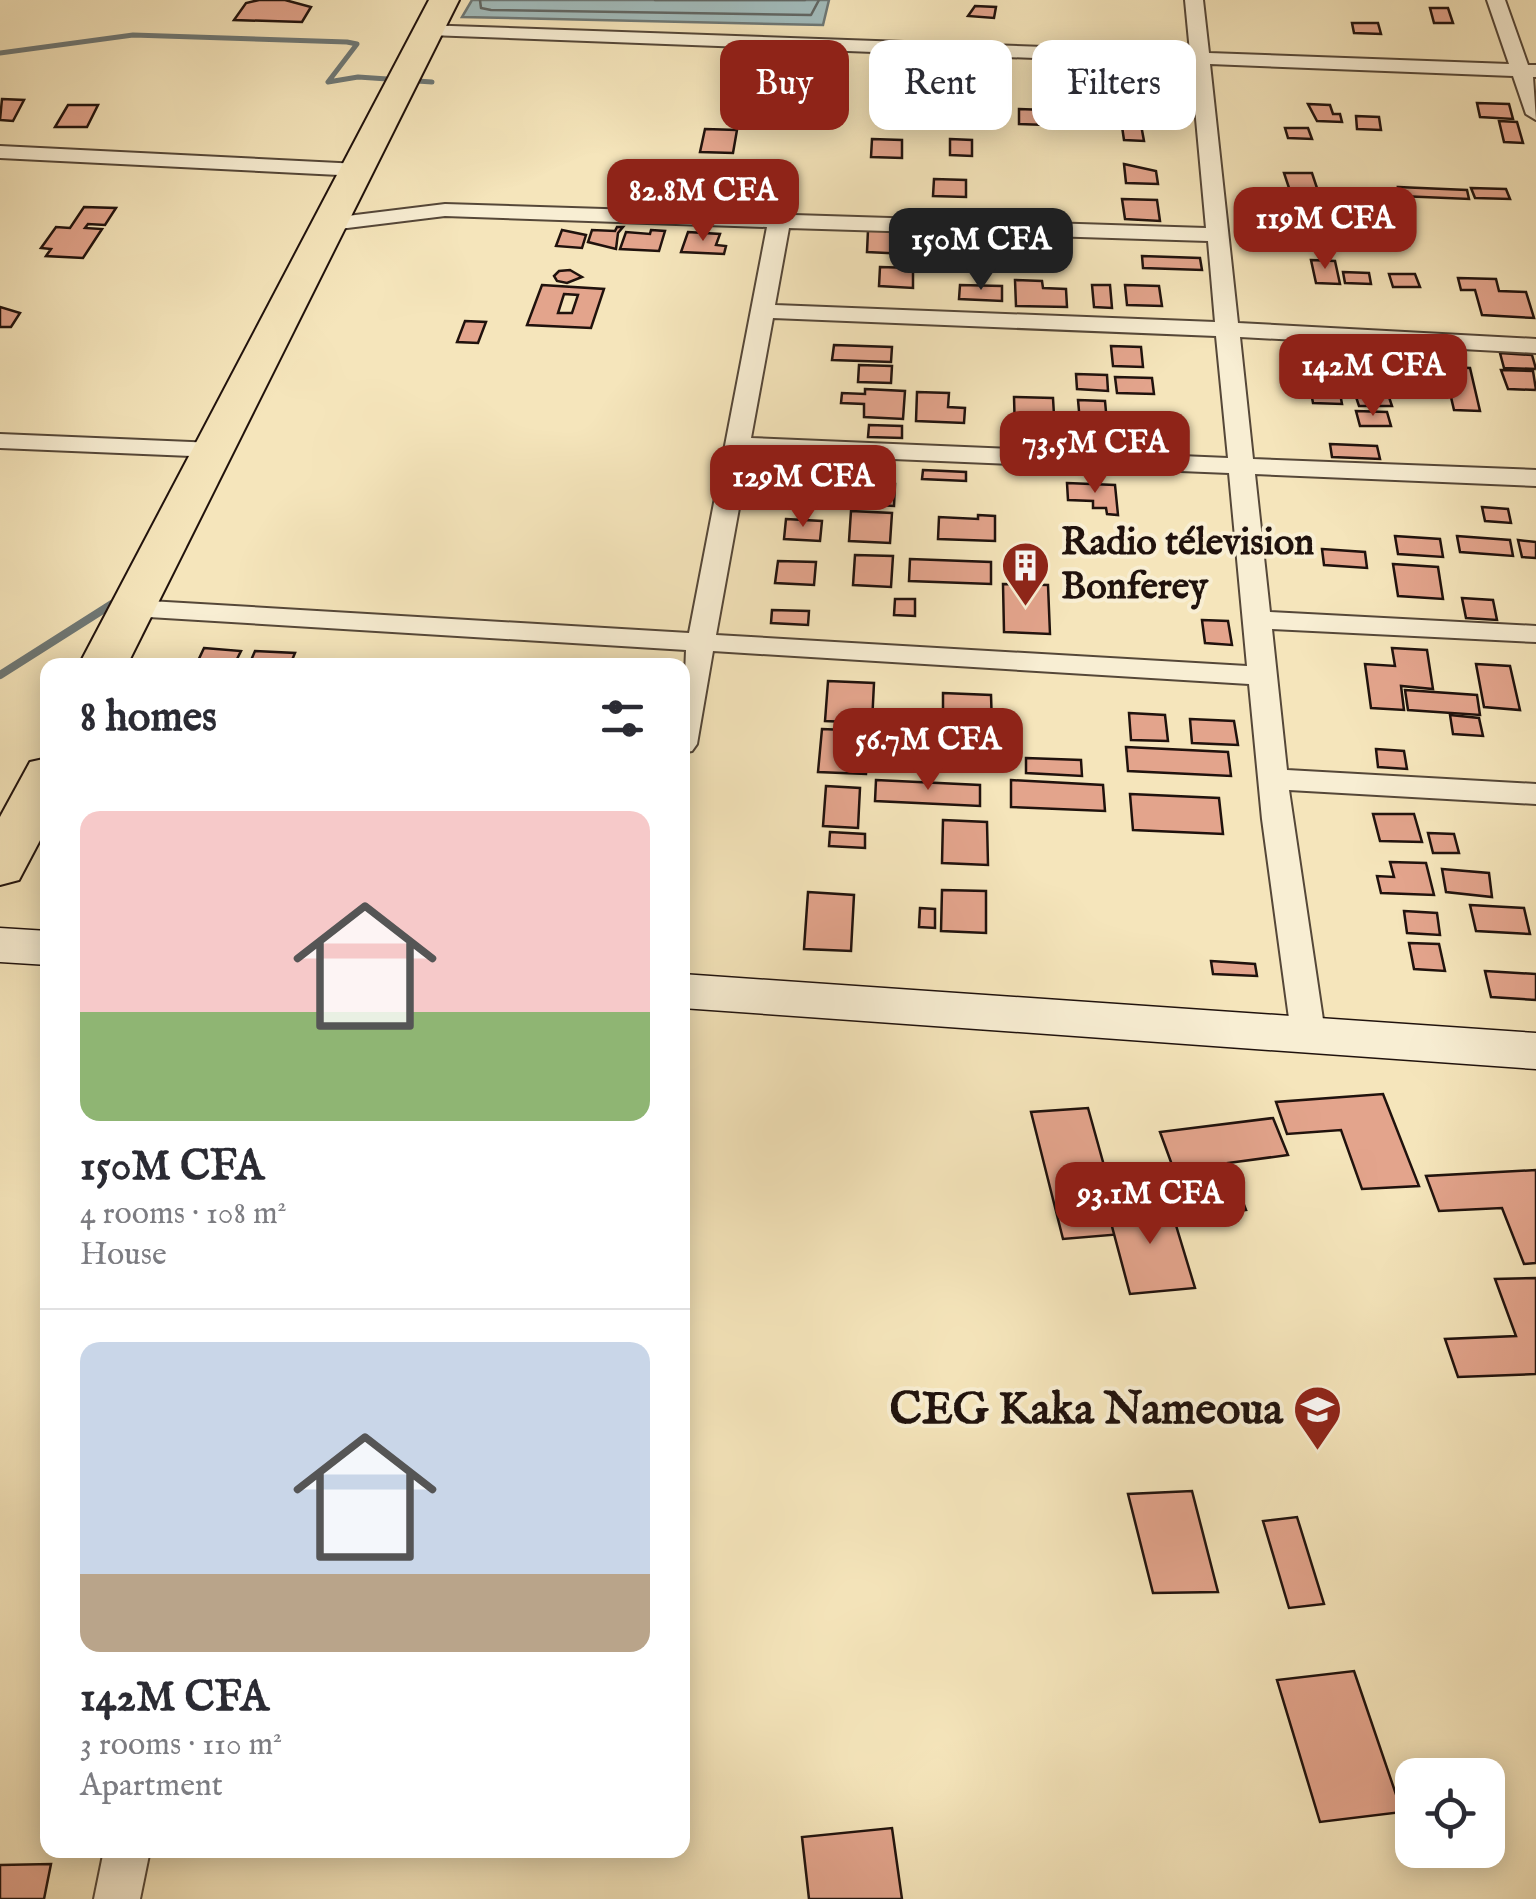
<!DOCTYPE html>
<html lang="en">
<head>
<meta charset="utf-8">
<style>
	:root { --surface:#fff; --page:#f7f7f7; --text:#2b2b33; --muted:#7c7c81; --line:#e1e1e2; --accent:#8f2418 }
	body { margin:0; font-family:"IM FELL English",serif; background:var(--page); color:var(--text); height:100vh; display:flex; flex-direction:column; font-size:38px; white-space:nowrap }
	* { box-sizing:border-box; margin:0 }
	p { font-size:32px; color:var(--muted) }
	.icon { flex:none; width:55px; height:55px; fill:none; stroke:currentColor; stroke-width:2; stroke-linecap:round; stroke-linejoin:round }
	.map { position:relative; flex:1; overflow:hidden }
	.sheet { position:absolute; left:40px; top:658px; width:650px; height:1200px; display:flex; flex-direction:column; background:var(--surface); border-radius:20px; box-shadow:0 5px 25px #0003 }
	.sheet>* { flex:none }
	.banner { position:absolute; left:720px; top:40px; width:665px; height:90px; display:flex; gap:20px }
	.fabs { position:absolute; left:1395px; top:1758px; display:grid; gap:20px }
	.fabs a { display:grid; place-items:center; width:110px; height:110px; border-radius:20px; background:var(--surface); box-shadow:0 5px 25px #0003; font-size:50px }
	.price { position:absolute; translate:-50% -85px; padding:0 22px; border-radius:20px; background:var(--accent); color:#fff; font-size:32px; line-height:65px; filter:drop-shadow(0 2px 5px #0008) }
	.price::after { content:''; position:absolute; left:50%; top:60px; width:30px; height:22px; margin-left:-15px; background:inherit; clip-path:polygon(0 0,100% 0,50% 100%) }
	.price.on { background:#222; color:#fff }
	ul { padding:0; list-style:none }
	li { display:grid; align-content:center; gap:20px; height:530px; padding:0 40px }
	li+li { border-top:2px solid var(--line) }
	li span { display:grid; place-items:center; height:310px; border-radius:20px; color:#555 }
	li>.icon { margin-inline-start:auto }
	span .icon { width:180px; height:180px; fill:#fffc; stroke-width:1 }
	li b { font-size:42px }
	h2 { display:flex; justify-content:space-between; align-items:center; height:120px; padding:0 40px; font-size:42px }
	.pill { padding:0 35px; border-radius:20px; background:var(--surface); box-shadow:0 5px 25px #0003; font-size:35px; line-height:90px }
	.pill.on { background:var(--accent); color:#fff }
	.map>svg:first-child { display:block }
	.water { fill:#a2bcbc; stroke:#6e7876; stroke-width:2.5 }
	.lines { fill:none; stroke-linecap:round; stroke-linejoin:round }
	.shore { stroke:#616764; stroke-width:2.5 }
	.stream-far1 { stroke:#6e7876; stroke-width:5 }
	.stream { stroke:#6e7876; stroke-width:8 }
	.building { fill:#e3a48c; stroke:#20120d; stroke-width:2.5; fill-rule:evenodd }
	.street-casing { stroke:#554738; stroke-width:4 }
	.secondary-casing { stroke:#20120d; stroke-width:3 }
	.highway-casing { stroke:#20120d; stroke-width:4 }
	.street { fill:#f8eed3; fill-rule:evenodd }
	.secondary { fill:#f8eed3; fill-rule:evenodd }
	.highway { fill:#f5e5bb; fill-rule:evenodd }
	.labels { text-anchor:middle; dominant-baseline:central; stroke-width:8; stroke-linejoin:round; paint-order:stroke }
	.poi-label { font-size:38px; font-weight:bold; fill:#20120d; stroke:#f8eed3; text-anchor:start }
	.near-poi-label { font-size:45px; font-weight:bold; fill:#20120d; stroke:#f8eed3; text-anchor:end }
</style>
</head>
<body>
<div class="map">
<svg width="1536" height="1899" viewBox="0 0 1536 1899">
	<rect width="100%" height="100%" fill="#f5e5bb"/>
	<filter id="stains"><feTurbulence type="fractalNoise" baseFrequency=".002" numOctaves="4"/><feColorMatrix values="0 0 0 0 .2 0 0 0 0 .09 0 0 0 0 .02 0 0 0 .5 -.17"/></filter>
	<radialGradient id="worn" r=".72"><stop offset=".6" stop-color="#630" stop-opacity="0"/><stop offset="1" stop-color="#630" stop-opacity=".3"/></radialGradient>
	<!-- water -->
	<path class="water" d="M 472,0 L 829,0 L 823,25 L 462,17 Z"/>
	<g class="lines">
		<!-- shore -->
		<g class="shore">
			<path d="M 480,0 L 481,8 L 491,10 L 811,15 L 819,0"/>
			<path d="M 655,0 L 805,0"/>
		</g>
		<!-- stream-far1 -->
		<path class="stream-far1" d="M 0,53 L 133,35 L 347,42 L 357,44 L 328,82 L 358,77 L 432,82"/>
		<!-- stream -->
		<path class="stream" d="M 0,675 L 112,604"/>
	</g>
	<!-- building -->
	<g class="building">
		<path d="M 259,0 L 285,0 L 311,7 L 302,22 L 234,20 L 246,3 Z"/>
		<path d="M 975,6 L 996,7 L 994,18 L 968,16 Z"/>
		<path d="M 1430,8 L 1448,8 L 1453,23 L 1434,23 Z"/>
		<path d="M 1352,23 L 1378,23 L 1381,34 L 1354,33 Z"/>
		<path d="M 2,99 L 24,100 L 13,121 L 0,120 Z"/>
		<path d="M 1477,103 L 1509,104 L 1513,119 L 1480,117 Z"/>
		<path d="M 1308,104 L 1330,105 L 1333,114 L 1340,114 L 1342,122 L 1317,121 Z"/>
		<path d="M 68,105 L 98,105 L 87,127 L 55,127 Z"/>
		<path d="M 1019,109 L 1045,110 L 1046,125 L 1019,124 Z"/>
		<path d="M 1120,113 L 1139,114 L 1144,141 L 1124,140 Z"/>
		<path d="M 1356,116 L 1379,117 L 1381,130 L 1357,129 Z"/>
		<path d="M 1499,121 L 1517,122 L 1523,143 L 1504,142 Z"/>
		<path d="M 1285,128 L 1308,128 L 1312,139 L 1288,138 Z"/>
		<path d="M 705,129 L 737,130 L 733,153 L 700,152 Z"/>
		<path d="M 872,139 L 902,140 L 902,158 L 871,157 Z"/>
		<path d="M 950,139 L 972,140 L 972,156 L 950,155 Z"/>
		<path d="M 1124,164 L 1156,171 L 1158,184 L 1126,183 Z"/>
		<path d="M 1284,173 L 1312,173 L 1318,191 L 1290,191 Z"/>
		<path d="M 934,179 L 966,180 L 966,197 L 933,196 Z"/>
		<path d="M 1398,187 L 1467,190 L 1469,199 L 1400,196 Z"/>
		<path d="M 1471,188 L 1506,189 L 1510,199 L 1475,198 Z"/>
		<path d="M 1325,196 L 1394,197 L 1398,207 L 1329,206 Z"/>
		<path d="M 1122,199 L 1157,200 L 1160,221 L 1125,219 Z"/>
		<path d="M 1290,206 L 1319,207 L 1323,220 L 1294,219 Z"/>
		<path d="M 84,207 L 116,208 L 105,225 L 88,224 L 85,228 L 102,229 L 83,258 L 46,256 L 51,249 L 41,248 L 56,227 L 70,228 Z"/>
		<path d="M 617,227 L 623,227 L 618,233 L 616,249 L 588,242 L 592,230 L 615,231 Z"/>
		<path d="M 562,230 L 586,235 L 582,248 L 556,246 Z"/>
		<path d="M 651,230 L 665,231 L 659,251 L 620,249 L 626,232 L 650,234 Z"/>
		<path d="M 868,230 L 908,232 L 907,254 L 867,252 Z"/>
		<path d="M 688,232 L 720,234 L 716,245 L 726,246 L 724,254 L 681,252 Z"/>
		<path d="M 1142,256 L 1200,258 L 1202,270 L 1143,268 Z"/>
		<path d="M 1311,260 L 1335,261 L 1340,284 L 1316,283 Z"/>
		<path d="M 880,267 L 913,268 L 913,288 L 879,286 Z"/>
		<path d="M 570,270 L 582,277 L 567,283 L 557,281 L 554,276 L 559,271 Z"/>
		<path d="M 1343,272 L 1369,273 L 1371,284 L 1345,283 Z"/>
		<path d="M 1389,274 L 1415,274 L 1420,287 L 1393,287 Z"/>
		<path d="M 1458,278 L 1496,279 L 1499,291 L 1526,292 L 1534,318 L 1482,315 L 1475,290 L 1461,290 Z"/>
		<path d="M 1015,280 L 1042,281 L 1043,288 L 1066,289 L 1067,307 L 1016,306 Z"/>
		<path d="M 542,285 L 604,289 L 591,328 L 527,325 ZM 564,294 L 578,295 L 572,313 L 558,313 Z"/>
		<path d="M 960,285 L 1002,286 L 1002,301 L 959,299 Z"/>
		<path d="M 1092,285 L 1110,285 L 1112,308 L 1094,307 Z"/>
		<path d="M 1125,285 L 1159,286 L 1162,306 L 1127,305 Z"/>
		<path d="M 0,307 L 20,313 L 11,327 L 0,327 Z"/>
		<path d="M 465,321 L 486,322 L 478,343 L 457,342 Z"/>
		<path d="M 834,345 L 892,347 L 891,362 L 832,360 Z"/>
		<path d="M 1111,346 L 1141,347 L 1143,367 L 1113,366 Z"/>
		<path d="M 1500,353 L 1532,355 L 1536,369 L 1504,368 Z"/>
		<path d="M 859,365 L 892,366 L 891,383 L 858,382 Z"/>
		<path d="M 1444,367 L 1470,368 L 1480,411 L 1454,410 Z"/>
		<path d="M 1501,370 L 1533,371 L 1536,390 L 1508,389 Z"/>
		<path d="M 1076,374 L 1107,375 L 1108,391 L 1077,389 Z"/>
		<path d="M 1308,376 L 1337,377 L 1342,404 L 1313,403 Z"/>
		<path d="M 1115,377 L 1152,378 L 1154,394 L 1117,393 Z"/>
		<path d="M 865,389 L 905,391 L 903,419 L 864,417 L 864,404 L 841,403 L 842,393 L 865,394 Z"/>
		<path d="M 1354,391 L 1387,391 L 1392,406 L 1359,406 Z"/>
		<path d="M 917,392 L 949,393 L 948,407 L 965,408 L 964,423 L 916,421 Z"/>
		<path d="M 1014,397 L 1053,398 L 1055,433 L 1015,432 Z"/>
		<path d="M 1078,400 L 1105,401 L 1108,434 L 1081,433 Z"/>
		<path d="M 1356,411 L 1387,412 L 1391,426 L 1360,426 Z"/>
		<path d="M 869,425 L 902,426 L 902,438 L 868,437 Z"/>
		<path d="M 1330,444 L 1377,446 L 1380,459 L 1332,457 Z"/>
		<path d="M 923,470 L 966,472 L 966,481 L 922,479 Z"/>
		<path d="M 859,483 L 895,484 L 894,506 L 857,504 Z"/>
		<path d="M 1067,483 L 1115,485 L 1118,515 L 1107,514 L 1106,508 L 1093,508 L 1093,501 L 1068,500 Z"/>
		<path d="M 798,486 L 856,488 L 854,507 L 796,505 Z"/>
		<path d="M 1482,507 L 1508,509 L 1511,523 L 1485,521 Z"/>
		<path d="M 851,511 L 892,513 L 890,543 L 849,541 Z"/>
		<path d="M 978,515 L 995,516 L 995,541 L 938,539 L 939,517 L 978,519 Z"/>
		<path d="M 786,519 L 822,521 L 820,541 L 784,539 Z"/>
		<path d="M 1395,536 L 1440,539 L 1443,557 L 1398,554 Z"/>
		<path d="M 1457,536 L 1510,540 L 1513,556 L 1460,552 Z"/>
		<path d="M 1518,540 L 1536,542 L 1536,558 L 1522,557 Z"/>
		<path d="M 1322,549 L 1365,552 L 1367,568 L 1324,565 Z"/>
		<path d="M 855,555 L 893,556 L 891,587 L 853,585 Z"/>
		<path d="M 910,559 L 991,562 L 991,584 L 909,581 Z"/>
		<path d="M 778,561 L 816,562 L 814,585 L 775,583 Z"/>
		<path d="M 1393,564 L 1438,567 L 1443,599 L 1398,596 Z"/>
		<path d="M 1003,584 L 1048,585 L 1050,634 L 1004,632 Z"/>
		<path d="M 1462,598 L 1493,600 L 1497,620 L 1466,618 Z"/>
		<path d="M 895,599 L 915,599 L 915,616 L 894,615 Z"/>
		<path d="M 772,610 L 809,611 L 808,625 L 771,623 Z"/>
		<path d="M 1202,620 L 1228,621 L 1232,645 L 1205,643 Z"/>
		<path d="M 204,648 L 241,651 L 234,665 L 196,665 Z"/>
		<path d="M 1392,648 L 1427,650 L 1433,689 L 1401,686 L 1404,710 L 1371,708 L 1365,664 L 1395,666 Z"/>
		<path d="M 255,651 L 295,653 L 290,665 L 249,665 Z"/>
		<path d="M 1476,664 L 1510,666 L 1520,710 L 1484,707 Z"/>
		<path d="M 828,681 L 874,683 L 872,723 L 825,721 Z"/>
		<path d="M 1405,690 L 1477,695 L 1480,715 L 1408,710 Z"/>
		<path d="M 943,693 L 991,695 L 992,726 L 943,724 Z"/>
		<path d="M 1129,713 L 1165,715 L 1168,741 L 1131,740 Z"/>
		<path d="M 1450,715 L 1479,718 L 1483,736 L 1453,734 Z"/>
		<path d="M 1190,719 L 1234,721 L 1238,745 L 1192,743 Z"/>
		<path d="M 822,729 L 869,731 L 866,774 L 818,772 Z"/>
		<path d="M 978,732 L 996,733 L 997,753 L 978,752 Z"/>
		<path d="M 1126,747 L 1228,752 L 1231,776 L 1128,771 Z"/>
		<path d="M 1376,749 L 1404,751 L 1407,769 L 1378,767 Z"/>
		<path d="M 1026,758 L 1081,760 L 1082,776 L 1026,773 Z"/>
		<path d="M 876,780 L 980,785 L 980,806 L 875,801 Z"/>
		<path d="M 1011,780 L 1103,785 L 1105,811 L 1011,807 Z"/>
		<path d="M 826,786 L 860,788 L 858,828 L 823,826 Z"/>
		<path d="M 1130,794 L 1219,798 L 1223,834 L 1133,830 Z"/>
		<path d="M 1373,814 L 1414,814 L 1422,842 L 1380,841 Z"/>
		<path d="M 943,820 L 987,822 L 988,865 L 942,863 Z"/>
		<path d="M 830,832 L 865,834 L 865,848 L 829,846 Z"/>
		<path d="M 1428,833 L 1454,834 L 1459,853 L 1433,853 Z"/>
		<path d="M 1390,862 L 1426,863 L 1434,895 L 1381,893 L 1377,876 L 1394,877 Z"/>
		<path d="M 1442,869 L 1489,873 L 1492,897 L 1446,892 Z"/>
		<path d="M 942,890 L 986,891 L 986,933 L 941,931 Z"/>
		<path d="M 808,892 L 854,895 L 851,951 L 804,949 Z"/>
		<path d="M 1470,905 L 1524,908 L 1530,934 L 1476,931 Z"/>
		<path d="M 920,908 L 935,909 L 935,928 L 919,927 Z"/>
		<path d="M 1404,911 L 1437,913 L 1440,935 L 1407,933 Z"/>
		<path d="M 1409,943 L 1439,944 L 1445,971 L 1414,969 Z"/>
		<path d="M 1211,961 L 1255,964 L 1257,976 L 1213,974 Z"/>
		<path d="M 1485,971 L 1536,974 L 1536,1000 L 1491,997 Z"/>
		<path d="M 1383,1094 L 1419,1186 L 1362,1189 L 1341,1130 L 1287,1134 L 1276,1102 Z"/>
		<path d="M 1088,1108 L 1123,1234 L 1063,1239 L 1031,1112 Z"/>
		<path d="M 1273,1118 L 1288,1155 L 1228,1163 L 1246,1210 L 1191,1217 L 1160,1132 Z"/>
		<path d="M 1536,1170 L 1536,1263 L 1524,1264 L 1502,1208 L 1439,1211 L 1426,1176 Z"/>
		<path d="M 1168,1199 L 1195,1288 L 1130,1294 L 1106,1204 Z"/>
		<path d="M 1536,1278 L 1536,1374 L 1458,1377 L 1445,1339 L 1516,1336 L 1495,1279 Z"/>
		<path d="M 1192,1491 L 1218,1592 L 1153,1593 L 1128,1494 Z"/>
		<path d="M 1297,1517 L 1324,1604 L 1289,1608 L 1263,1521 Z"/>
		<path d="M 1354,1671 L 1402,1812 L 1320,1822 L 1277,1680 Z"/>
		<path d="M 892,1828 L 902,1899 L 809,1899 L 802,1837 Z"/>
		<path d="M 51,1864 L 44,1899 L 0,1899 L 0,1865 Z"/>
	</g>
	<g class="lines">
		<defs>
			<g id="street">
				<path d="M 1185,0 L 1203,0 L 1209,53 L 1509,64 L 1487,0 L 1505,0 L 1528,65 L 1536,65 L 1536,77 L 1533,77 L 1536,120 L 1526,114 L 1513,76 L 1210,64 L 1238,323 L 1536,339 L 1536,353 L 1240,337 L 1253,459 L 1536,470 L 1536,486 L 1255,474 L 1270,612 L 1536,626 L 1536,642 L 1272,629 L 1287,770 L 1536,784 L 1536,804 L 1289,790 L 1325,1033 L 1320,1042 L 1308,1045 L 1296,1042 L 1291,1033 L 1262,819 L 1249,684 L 713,651 L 697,744 L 692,751 L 682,753 L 686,650 L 132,616 L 118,608 L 132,600 L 689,633 L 767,227 L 445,216 L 331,230 L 320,224 L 323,219 L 445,204 L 1206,228 L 1191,64 L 429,35 L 422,33 L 422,25 L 1190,52 ZM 789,228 L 1208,241 L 1215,322 L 775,305 ZM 773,318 L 1216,336 L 1228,458 L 751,438 ZM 749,453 L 1229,473 L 1247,666 L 716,635 Z"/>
				<path d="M 0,146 L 359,164 L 369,170 L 359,176 L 0,158 Z"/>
				<path d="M 0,434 L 215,443 L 227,450 L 215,457 L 0,448 Z"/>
				<path d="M 104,1850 L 150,1850 L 140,1899 L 94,1899 Z"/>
			</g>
			<g id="secondary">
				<path d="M 0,928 L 48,931 L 48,965 L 0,962 Z"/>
				<path d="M 682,974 L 1536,1033 L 1536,1069 L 682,1008 Z"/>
			</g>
			<g id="highway">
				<path d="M 429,0 L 459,0 L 127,665 L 79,665 Z"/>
				<path d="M 48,758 L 48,825 L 19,880 L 0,885 L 0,817 L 30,762 Z"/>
			</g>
		</defs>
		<!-- street casing -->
		<use href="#street" class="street-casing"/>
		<!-- secondary casing -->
		<use href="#secondary" class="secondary-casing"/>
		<!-- highway casing -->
		<use href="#highway" class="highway-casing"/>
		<!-- street -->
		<use href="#street" class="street"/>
		<!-- secondary -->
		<use href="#secondary" class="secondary"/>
		<!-- highway -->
		<use href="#highway" class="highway"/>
	</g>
	<!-- icons -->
	<defs>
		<symbol id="building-pin" viewBox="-11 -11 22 30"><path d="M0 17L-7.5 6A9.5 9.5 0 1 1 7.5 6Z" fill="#8f2418" stroke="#f8eed3"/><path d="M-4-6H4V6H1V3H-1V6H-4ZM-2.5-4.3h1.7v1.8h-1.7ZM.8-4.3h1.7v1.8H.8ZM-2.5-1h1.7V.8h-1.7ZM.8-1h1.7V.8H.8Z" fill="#fff"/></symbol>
		<symbol id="school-pin" viewBox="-11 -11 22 30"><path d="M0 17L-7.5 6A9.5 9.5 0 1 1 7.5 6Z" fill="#8f2418" stroke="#f8eed3"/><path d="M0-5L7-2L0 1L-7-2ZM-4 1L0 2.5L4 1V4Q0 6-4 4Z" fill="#fff"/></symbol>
	</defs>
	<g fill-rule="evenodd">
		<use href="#building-pin" x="998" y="538" width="55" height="75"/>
		<use href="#school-pin" x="1290" y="1382" width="55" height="75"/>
	</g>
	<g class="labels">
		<!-- poi labels -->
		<g class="poi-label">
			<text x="1061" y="544">Radio télevision<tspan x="1061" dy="44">Bonferey</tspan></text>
		</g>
		<!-- near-poi labels -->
		<g class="near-poi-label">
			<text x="1283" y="1410">CEG Kaka Nameoua</text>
		</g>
	</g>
	<rect width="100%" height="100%" filter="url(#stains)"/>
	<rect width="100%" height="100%" fill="url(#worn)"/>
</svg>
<div class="fabs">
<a><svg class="icon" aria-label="locate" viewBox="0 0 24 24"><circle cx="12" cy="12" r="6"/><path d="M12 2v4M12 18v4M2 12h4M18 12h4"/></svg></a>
</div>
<b class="price" style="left:703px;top:244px">82.8M CFA</b>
<b class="price" style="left:1325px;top:272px">119M CFA</b>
<b class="price on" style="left:981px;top:293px">150M CFA</b>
<b class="price" style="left:1373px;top:419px">142M CFA</b>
<b class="price" style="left:1095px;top:496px">73.5M CFA</b>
<b class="price" style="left:803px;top:530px">129M CFA</b>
<b class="price" style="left:928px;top:793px">56.7M CFA</b>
<b class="price" style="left:1150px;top:1247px">93.1M CFA</b>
<div class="banner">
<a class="pill on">Buy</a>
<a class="pill">Rent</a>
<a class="pill">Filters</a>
</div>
<section class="sheet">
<h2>8 homes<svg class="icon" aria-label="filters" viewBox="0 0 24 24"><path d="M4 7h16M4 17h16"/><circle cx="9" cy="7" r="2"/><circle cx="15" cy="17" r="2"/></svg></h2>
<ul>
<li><span style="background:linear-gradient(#f6c9c9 65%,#8fb573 0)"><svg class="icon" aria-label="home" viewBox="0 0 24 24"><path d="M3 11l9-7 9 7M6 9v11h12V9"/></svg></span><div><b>150M CFA</b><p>4 rooms · 108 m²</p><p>House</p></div></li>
<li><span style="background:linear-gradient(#c9d6e8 75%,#b9a48a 0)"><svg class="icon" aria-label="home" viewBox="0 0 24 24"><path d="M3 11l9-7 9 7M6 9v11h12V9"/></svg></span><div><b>142M CFA</b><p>3 rooms · 110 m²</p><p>Apartment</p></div></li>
</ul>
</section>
</div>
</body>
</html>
